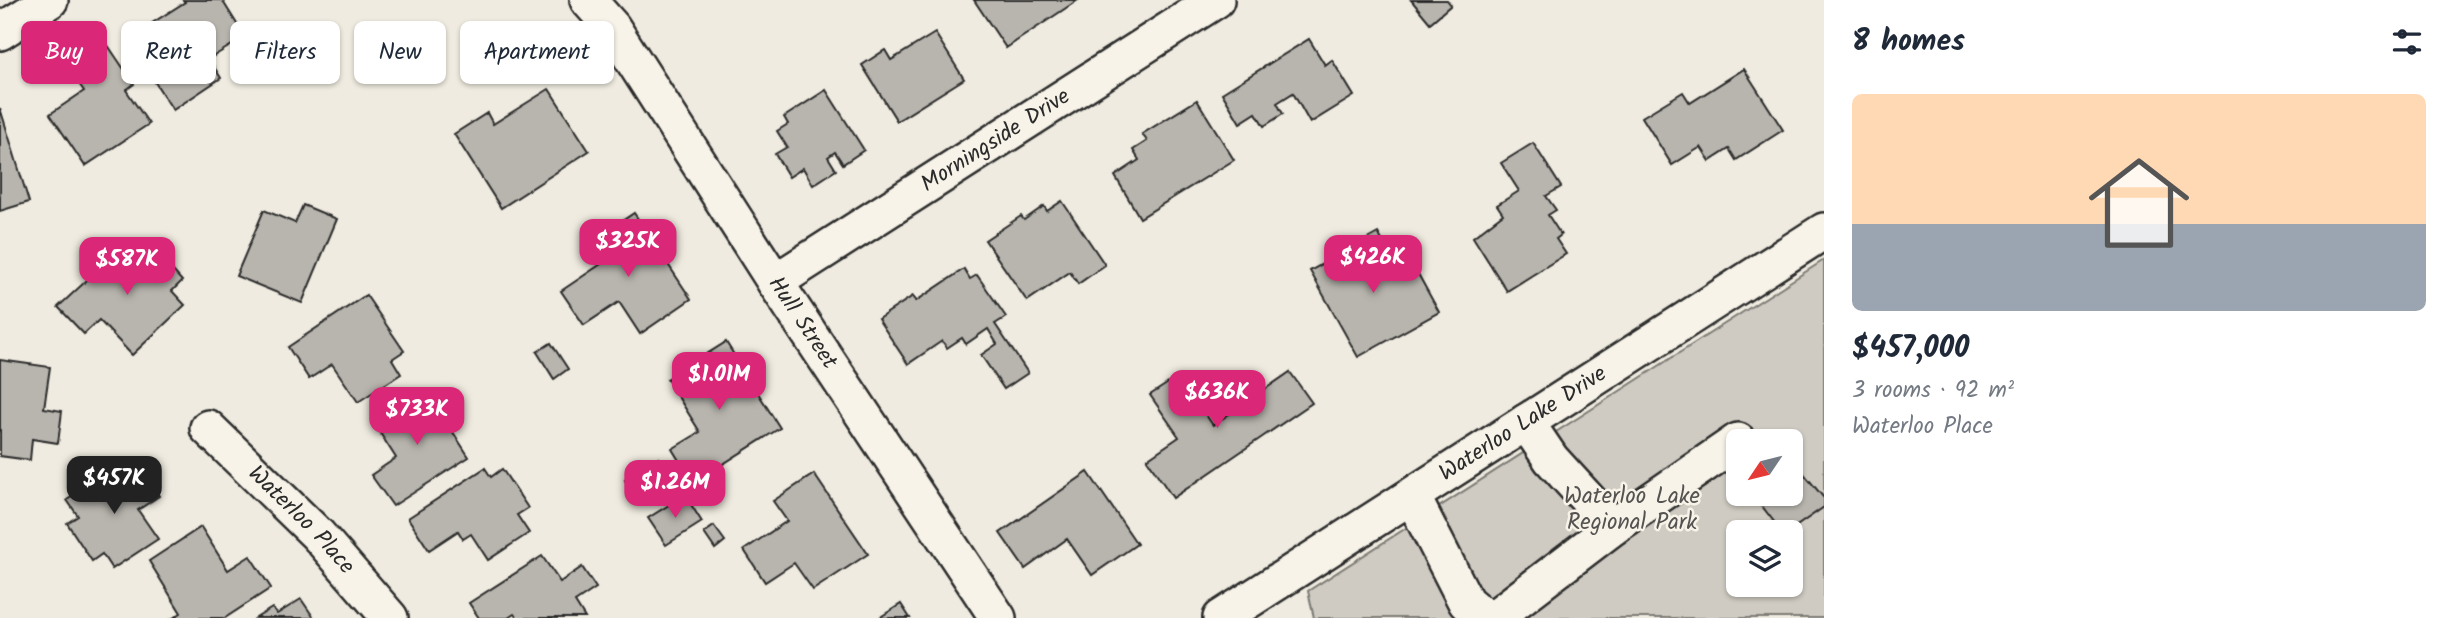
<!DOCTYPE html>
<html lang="en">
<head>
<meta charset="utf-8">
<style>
	:root { --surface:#fff; --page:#f2f2f3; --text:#1f2937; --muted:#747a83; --accent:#db2777 }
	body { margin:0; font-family:Kalam,sans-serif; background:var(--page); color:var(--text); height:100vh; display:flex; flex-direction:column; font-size:26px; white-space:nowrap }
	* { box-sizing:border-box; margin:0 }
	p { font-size:23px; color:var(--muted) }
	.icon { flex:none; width:38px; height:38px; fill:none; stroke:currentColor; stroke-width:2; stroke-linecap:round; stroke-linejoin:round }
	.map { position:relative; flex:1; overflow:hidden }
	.details { display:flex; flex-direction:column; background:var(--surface); width:630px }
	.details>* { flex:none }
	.hud { position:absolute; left:21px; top:21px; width:665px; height:63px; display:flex; gap:14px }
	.needle { width:46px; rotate:235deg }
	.tools { position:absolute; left:1726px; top:429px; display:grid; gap:14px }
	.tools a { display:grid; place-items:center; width:77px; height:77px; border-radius:10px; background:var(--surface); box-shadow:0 2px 5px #0004; font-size:35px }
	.price { position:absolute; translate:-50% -60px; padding:0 16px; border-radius:14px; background:var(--accent); color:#fff; font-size:23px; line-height:46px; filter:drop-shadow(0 2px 4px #0008) }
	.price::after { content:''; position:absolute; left:50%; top:42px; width:21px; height:16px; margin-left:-10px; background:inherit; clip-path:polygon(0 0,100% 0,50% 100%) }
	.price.on { background:#222; color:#fff }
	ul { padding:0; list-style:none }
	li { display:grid; align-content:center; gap:14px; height:371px; padding:0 28px }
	li span { display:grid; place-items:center; height:217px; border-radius:10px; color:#555 }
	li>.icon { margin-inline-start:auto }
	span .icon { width:126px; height:126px; fill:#fffc; stroke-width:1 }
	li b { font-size:30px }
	h2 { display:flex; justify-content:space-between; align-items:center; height:84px; padding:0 28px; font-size:30px }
	.chip { padding:0 24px; border-radius:10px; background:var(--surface); box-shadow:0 2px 5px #0004; font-size:24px; line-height:63px }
	.chip.on { background:var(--accent); color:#fff }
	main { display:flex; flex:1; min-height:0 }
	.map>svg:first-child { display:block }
	.green { fill:#cfcbc2; stroke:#7d7b76; stroke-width:2; fill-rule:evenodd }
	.building { fill:#b8b5ae; stroke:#2b2b2b; stroke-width:2 }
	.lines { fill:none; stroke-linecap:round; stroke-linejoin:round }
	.minor-casing { stroke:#2b2b2b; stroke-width:40 }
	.minor { stroke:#f7f3e8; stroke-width:35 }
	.labels { text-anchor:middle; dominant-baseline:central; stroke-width:5; stroke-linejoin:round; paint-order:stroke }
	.street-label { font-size:23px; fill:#2b2b2b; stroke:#f7f3e8 }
	.park-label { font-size:23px; fill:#545351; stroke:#f7f3e8 }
</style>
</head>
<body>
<main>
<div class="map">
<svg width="1824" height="618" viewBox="0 0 1824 618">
	<rect width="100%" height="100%" fill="#efebe0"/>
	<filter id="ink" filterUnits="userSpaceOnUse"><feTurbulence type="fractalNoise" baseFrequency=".0143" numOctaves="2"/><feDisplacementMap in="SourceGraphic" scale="14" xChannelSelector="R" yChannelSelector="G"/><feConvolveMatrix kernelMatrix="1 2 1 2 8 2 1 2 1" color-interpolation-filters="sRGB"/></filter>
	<g filter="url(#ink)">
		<!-- green -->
		<path class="green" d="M 1824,260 L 1824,618 L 1314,618 L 1308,591 ZM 1738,441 L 1790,441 L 1790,494 L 1738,494 ZM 1738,532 L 1790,532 L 1790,584 L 1738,584 Z"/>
		<!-- building -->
		<g class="building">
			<path d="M 183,0 L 222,0 L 245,37 L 209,59 L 221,78 L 173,110 L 127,39 L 185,2 Z"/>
			<path d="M 974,0 L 1078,0 L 1006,48 Z"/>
			<path d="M 1411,0 L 1447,0 L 1451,5 L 1430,23 Z"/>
			<path d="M 935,33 L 964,79 L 897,121 L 862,65 L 885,50 L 891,60 Z"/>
			<path d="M 103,38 L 134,84 L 126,90 L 149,124 L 85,166 L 50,114 L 84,91 L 65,64 Z"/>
			<path d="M 1309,39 L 1325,65 L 1332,60 L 1354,96 L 1310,123 L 1293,93 L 1277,103 L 1283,114 L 1264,126 L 1256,113 L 1240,123 L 1222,93 Z"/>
			<path d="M 1744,69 L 1783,130 L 1736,160 L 1729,149 L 1710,161 L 1701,147 L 1672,165 L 1642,117 L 1683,92 L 1690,103 Z"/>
			<path d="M 549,89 L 589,151 L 501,208 L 454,134 L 487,113 L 493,124 Z"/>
			<path d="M 826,90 L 864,150 L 843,164 L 835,152 L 828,157 L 836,170 L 813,185 L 803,168 L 789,177 L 775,154 L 787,147 L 777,131 L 788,124 L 784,117 Z"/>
			<path d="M 1197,100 L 1234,160 L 1140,218 L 1115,176 L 1139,160 L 1133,150 L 1147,141 L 1142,134 Z"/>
			<path d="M 0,108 L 29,202 L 0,211 Z"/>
			<path d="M 1533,143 L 1561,187 L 1546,196 L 1556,210 L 1548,215 L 1561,235 L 1556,239 L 1566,254 L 1507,291 L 1473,237 L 1503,214 L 1497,205 L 1519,191 L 1501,163 Z"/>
			<path d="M 1062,201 L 1105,265 L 1078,284 L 1070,272 L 1027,301 L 985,240 L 1021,216 L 1024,220 L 1044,206 L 1047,211 Z"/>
			<path d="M 303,205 L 337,219 L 302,303 L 236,276 L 264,210 L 295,223 Z"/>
			<path d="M 634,213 L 691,299 L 640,334 L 619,302 L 584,325 L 561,291 L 601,264 L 588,244 Z"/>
			<path d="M 1378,233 L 1399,271 L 1412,263 L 1439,312 L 1358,357 L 1310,271 Z"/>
			<path d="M 128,242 L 138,254 L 149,244 L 182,281 L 172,291 L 185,305 L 132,355 L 99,320 L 84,334 L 58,307 Z"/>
			<path d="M 964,269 L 970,279 L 977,275 L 1006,317 L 995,324 L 1028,373 L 1004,389 L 981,355 L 997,344 L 988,329 L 966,344 L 962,338 L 947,348 L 942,341 L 908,364 L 878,319 L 913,296 L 916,301 Z"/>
			<path d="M 366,295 L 404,351 L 392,359 L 401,374 L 358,402 L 332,364 L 309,379 L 288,347 Z"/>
			<path d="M 726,342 L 780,428 L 693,483 L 672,449 L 700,432 L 667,379 Z"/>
			<path d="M 551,343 L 568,369 L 554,379 L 537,352 Z"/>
			<path d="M 0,360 L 50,367 L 44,408 L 62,411 L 58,443 L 32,439 L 30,460 L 0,456 Z"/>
			<path d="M 1290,372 L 1312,403 L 1173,498 L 1147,459 L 1179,437 L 1150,395 L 1179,376 L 1213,425 Z"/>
			<path d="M 421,390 L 438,415 L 447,409 L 458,425 L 451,429 L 469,457 L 393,506 L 371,475 L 396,458 L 373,422 Z"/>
			<path d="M 659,458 L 671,477 L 638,499 L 625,480 Z"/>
			<path d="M 137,463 L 159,496 L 138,510 L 158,539 L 112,569 L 102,554 L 92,561 L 67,523 L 78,516 L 67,500 L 107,473 L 112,480 Z"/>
			<path d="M 485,468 L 491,477 L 502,469 L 528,508 L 517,515 L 529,533 L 488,560 L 471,534 L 463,539 L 458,531 L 429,550 L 408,518 Z"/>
			<path d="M 1800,469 L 1824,498 L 1824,507 L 1788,532 L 1782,532 L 1758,501 L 1769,494 L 1790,494 L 1790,477 Z"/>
			<path d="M 1088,472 L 1137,544 L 1092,575 L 1067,539 L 1025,569 L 1000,533 Z"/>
			<path d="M 814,474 L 868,554 L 813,590 L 794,563 L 765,582 L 744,550 L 787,521 L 773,501 Z"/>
			<path d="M 685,495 L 702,522 L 666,545 L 648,518 Z"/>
			<path d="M 714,526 L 725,541 L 715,549 L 704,533 Z"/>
			<path d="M 201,527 L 228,570 L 250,556 L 271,588 L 225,618 L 173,618 L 181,613 L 149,561 Z"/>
			<path d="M 542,556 L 560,582 L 582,567 L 596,588 L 575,602 L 585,618 L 517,618 L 514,614 L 508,618 L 479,618 L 469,603 Z"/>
			<path d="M 301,599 L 314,618 L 256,618 L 272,608 L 277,614 Z"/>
			<path d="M 901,604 L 910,618 L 879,618 Z"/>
		</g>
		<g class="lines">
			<defs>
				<g id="minor">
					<path id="s1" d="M 588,0 L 612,27 L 775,282 L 998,618"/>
					<path d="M 0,32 L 50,0"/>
					<path id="s2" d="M 775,282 L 1216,0"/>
					<path id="s3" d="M 208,428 L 318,535 L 390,618"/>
					<path d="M 1412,496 L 1466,602 L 1485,618"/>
					<path d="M 1613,527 L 1738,441"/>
					<path id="s4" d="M 1221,618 L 1824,231"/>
					<path d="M 1494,618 L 1613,527 L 1551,459 L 1526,422"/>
				</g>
			</defs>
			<!-- minor casing -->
			<use href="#minor" class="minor-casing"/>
			<!-- minor -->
			<use href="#minor" class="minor"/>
		</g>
	</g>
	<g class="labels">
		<!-- street labels -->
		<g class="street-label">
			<text stroke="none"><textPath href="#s2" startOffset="262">Morningside Drive</textPath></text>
			<text stroke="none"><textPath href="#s1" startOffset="388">Hull Street</textPath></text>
			<text stroke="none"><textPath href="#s4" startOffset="359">Waterloo Lake Drive</textPath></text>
			<text stroke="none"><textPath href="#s3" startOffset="131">Waterloo Place</textPath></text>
		</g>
		<!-- park labels -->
		<g class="park-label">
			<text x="1632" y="497">Waterloo Lake<tspan x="1632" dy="26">Regional Park</tspan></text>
		</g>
	</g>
</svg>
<div class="tools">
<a><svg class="needle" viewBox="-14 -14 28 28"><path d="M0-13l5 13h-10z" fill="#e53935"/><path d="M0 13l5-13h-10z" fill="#747a83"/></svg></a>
<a><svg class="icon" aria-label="layers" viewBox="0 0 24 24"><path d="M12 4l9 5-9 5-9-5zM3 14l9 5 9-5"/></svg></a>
</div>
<b class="price" style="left:628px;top:279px">$325K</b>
<b class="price" style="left:1373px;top:295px">$426K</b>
<b class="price" style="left:127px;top:297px">$587K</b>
<b class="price" style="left:719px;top:412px">$1.01M</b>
<b class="price" style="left:1217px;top:430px">$636K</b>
<b class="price" style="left:417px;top:447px">$733K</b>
<b class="price on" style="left:114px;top:516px">$457K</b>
<b class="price" style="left:675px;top:520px">$1.26M</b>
<div class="hud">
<a class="chip on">Buy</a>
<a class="chip">Rent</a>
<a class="chip">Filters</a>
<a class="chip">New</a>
<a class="chip">Apartment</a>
</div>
</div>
<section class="details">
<h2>8 homes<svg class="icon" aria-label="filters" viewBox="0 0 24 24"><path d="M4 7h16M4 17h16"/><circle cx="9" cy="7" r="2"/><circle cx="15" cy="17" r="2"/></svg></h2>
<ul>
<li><span style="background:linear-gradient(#ffd9b3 60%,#9aa5b1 0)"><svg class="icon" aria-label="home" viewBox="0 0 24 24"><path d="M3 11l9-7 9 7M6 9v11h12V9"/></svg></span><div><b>$457,000</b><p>3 rooms · 92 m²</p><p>Waterloo Place</p></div></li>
</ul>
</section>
</main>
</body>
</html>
